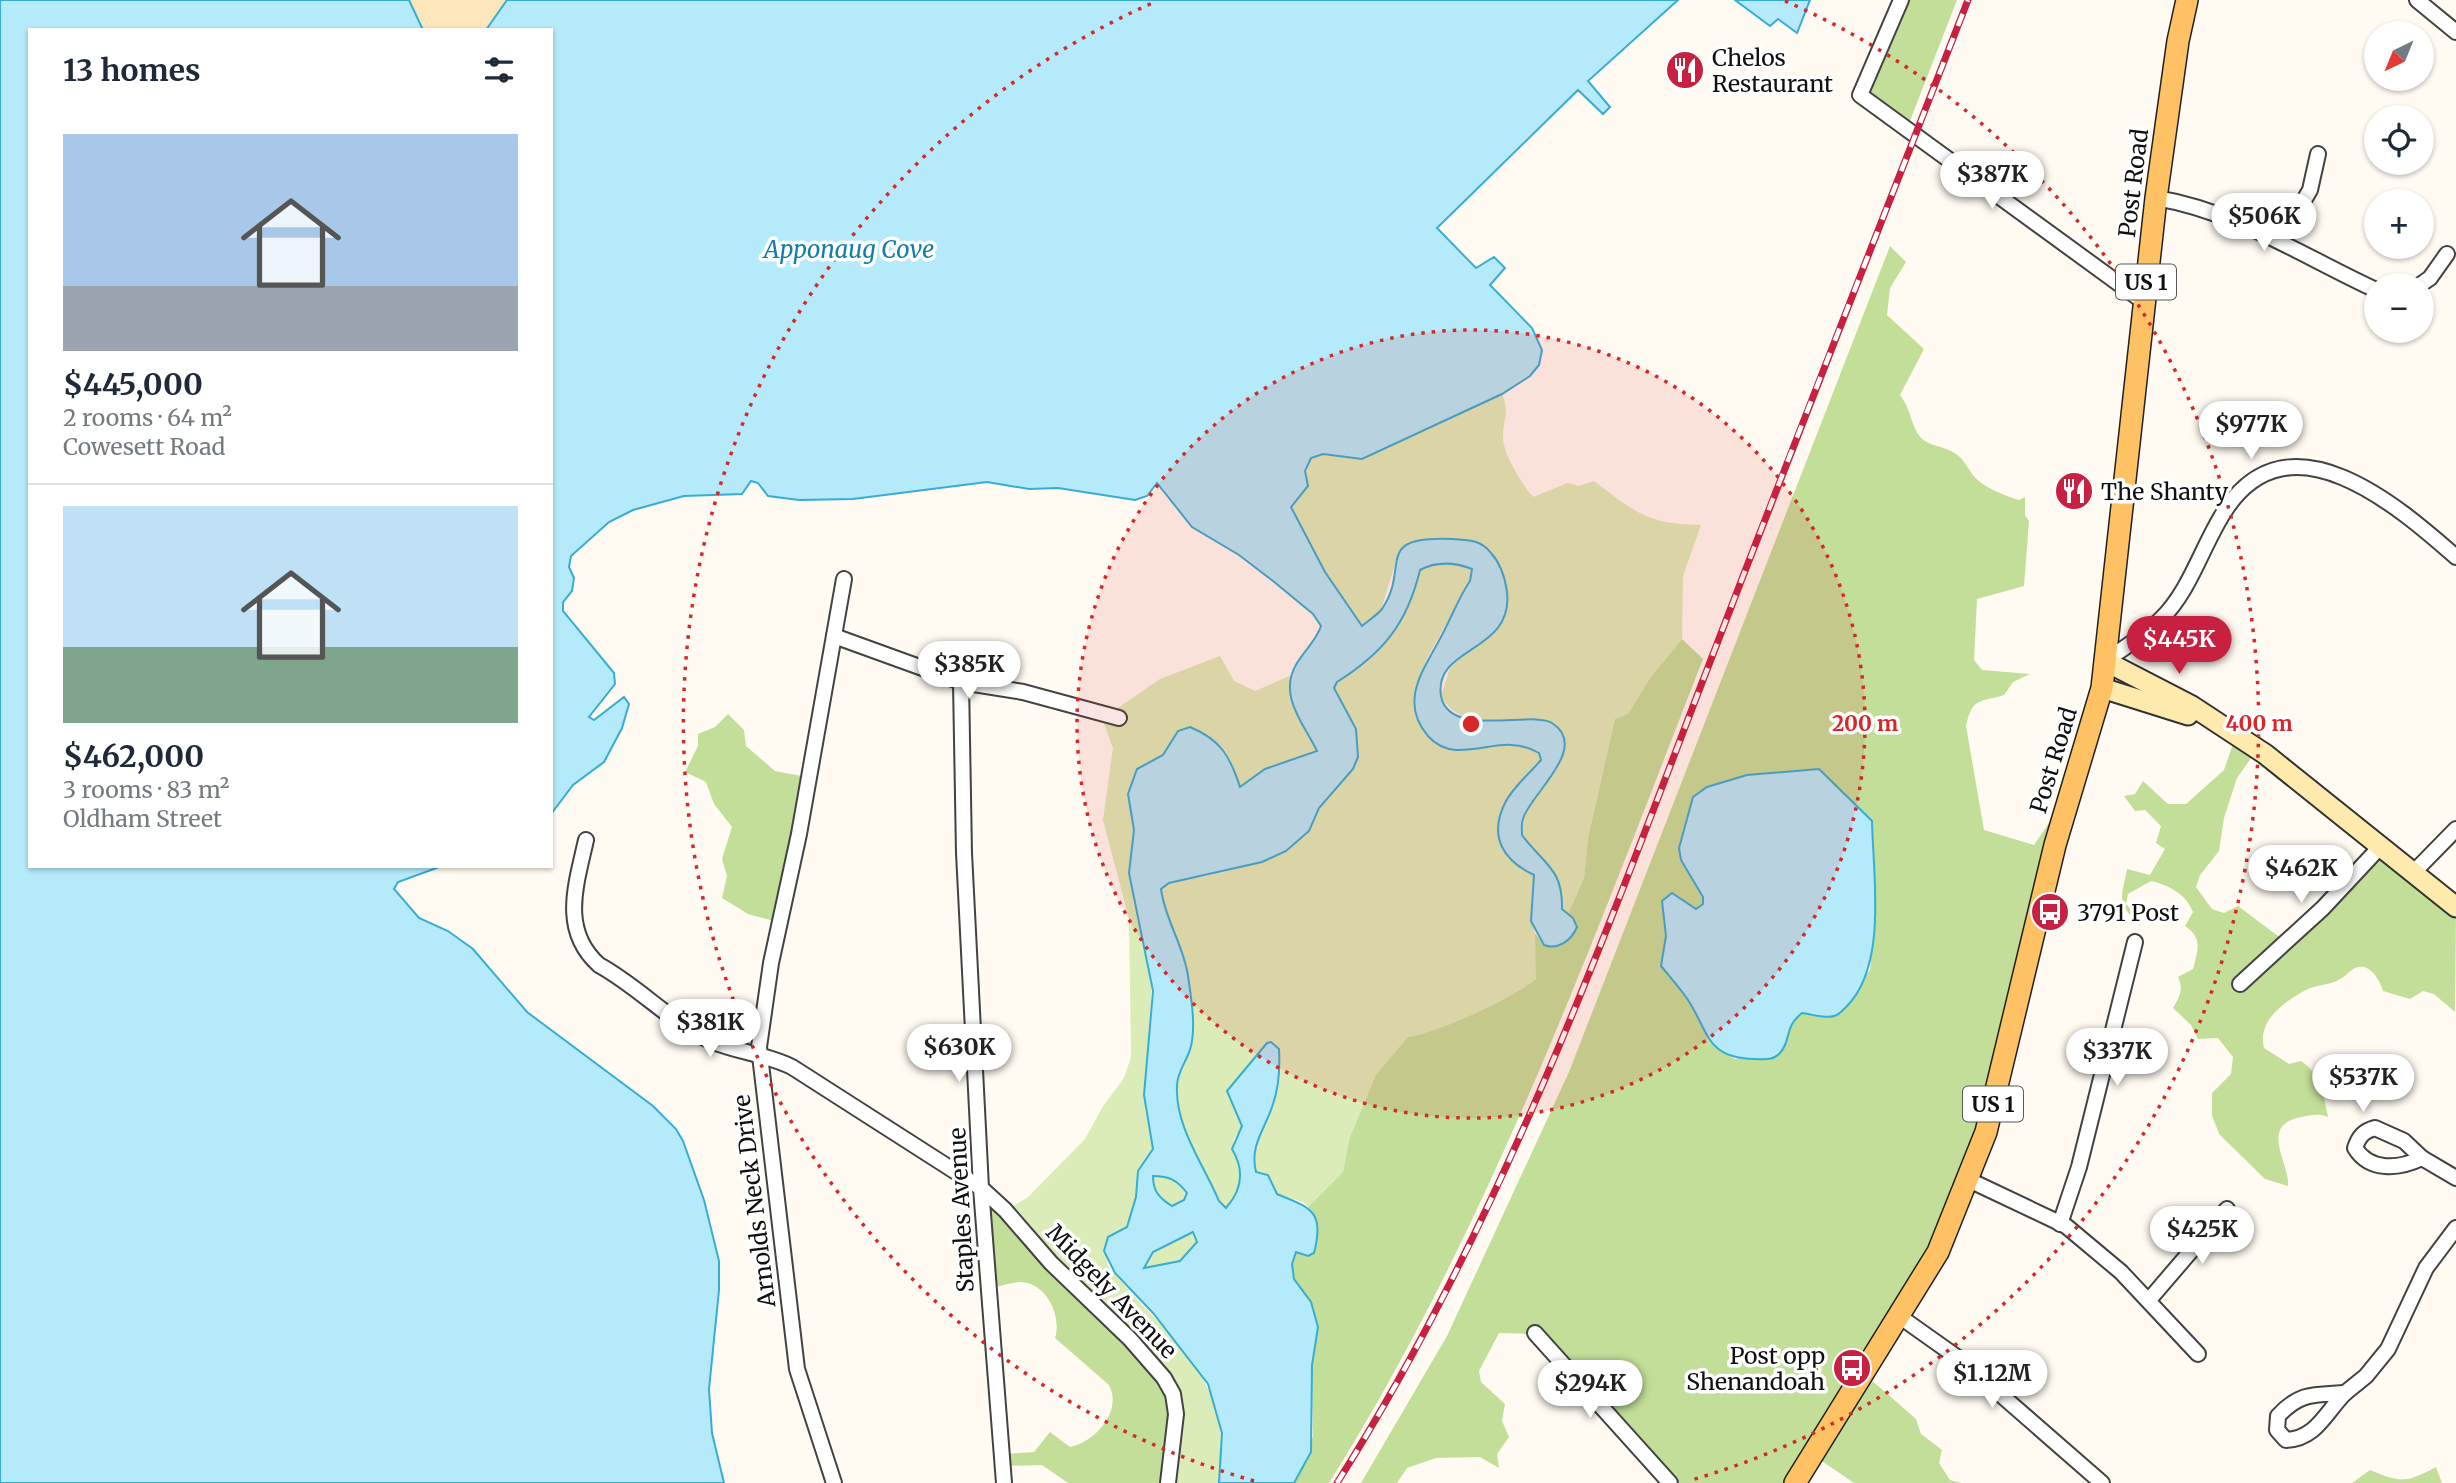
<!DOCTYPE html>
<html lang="en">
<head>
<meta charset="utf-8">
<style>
	:root { --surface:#fff; --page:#f6f6f7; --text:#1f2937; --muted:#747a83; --line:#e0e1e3; --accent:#c72041 }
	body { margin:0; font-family:Merriweather,serif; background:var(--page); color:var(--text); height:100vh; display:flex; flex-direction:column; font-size:26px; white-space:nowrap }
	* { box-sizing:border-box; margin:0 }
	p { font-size:23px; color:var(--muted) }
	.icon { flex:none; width:38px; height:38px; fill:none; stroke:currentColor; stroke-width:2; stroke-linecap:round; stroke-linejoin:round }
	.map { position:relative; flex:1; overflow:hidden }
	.details { position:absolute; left:28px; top:28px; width:525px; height:840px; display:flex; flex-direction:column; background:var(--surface); border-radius:0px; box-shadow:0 2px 5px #0004 }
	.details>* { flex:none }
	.needle { width:46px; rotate:223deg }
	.controls { position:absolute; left:2364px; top:21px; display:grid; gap:14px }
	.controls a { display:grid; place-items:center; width:70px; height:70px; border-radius:50%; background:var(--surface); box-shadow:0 2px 5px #0004; font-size:35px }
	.price { position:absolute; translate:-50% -60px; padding:0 16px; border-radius:24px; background:#fff; color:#222; font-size:23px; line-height:46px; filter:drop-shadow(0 2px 4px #0008) }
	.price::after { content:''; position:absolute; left:50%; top:42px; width:21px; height:16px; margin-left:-10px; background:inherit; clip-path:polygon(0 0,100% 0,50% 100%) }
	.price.active { background:var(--accent); color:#fff }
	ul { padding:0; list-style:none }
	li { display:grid; align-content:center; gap:14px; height:371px; padding:0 35px }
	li+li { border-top:2px solid var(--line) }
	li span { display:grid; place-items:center; height:217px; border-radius:0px; color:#555 }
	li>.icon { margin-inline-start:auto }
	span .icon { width:126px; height:126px; fill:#fffc; stroke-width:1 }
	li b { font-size:30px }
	h2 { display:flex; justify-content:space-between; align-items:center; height:84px; padding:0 35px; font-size:30px }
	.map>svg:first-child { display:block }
	.green { fill:#dbecb9 }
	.forest { fill:#c2de98; fill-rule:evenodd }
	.sand { fill:#fde5bc }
	.water { fill:#b4eaf9; stroke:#38add4; stroke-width:2; fill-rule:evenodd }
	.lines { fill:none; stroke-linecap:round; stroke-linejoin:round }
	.street-casing { stroke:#434343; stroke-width:18 }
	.secondary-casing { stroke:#323232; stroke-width:23 }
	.primary-casing { stroke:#212121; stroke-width:24 }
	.street { stroke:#fff; stroke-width:14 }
	.secondary { stroke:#ffeaad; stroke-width:19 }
	.primary { stroke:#fec163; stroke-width:21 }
	.rail-casing { stroke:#c72041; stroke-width:7 }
	.rail { stroke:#fff; stroke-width:4.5; stroke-dasharray:13; stroke-linecap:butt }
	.ring { fill:none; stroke:#d62828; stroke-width:3.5; stroke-dasharray:3.5 7 }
	.labels { text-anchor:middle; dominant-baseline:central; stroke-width:7; stroke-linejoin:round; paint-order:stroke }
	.shield { fill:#fff; stroke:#585858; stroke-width:2 }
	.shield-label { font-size:21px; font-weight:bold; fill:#101010 }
	.poi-label { font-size:23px; fill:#101010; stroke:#fff; text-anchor:start }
	.street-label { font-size:23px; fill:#101010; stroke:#fff }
	.water-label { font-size:24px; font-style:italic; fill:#127ea9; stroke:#fff }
	.centre { fill:#d62828; stroke:#fff; stroke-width:3.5 }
	.ring-label { font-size:21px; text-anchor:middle; font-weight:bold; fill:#d62828; stroke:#fff; stroke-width:7; stroke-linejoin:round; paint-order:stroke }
</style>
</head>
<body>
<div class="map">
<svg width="2456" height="1483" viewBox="0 0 2456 1483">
	<rect width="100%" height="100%" fill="#fffbf2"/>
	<!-- green -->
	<g class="green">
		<path d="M 1502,394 C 1510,415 1503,417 1503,437 C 1502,452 1523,486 1533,497 L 1568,483 L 1579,486 L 1594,481 C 1636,513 1647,524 1701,525 L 1683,576 L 1682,639 L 1650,678 L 1628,714 L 1615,719 L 1588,838 L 1584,878 L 1568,914 L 1562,909 C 1563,868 1544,864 1522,835 C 1522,807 1542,789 1558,768 L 1531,719 C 1502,725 1455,727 1441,695 L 1450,668 L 1472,647 L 1502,568 L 1484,545 L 1398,554 L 1381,610 L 1362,626 L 1325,572 L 1291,507 L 1299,498 L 1311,458 L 1323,454 L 1350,458 Z"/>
		<path d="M 1449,563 L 1472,569 L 1470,581 L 1426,660 L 1413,702 L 1456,750 L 1514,743 L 1539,753 L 1541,760 L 1505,801 L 1520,869 L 1534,875 L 1531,906 L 1538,959 L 1536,979 C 1513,998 1437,1033 1408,1037 L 1349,1140 L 1343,1172 L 1308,1207 L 1303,1202 L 1277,1194 L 1268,1175 L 1256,1172 C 1249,1145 1265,1129 1273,1104 C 1279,1087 1280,1067 1279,1049 L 1272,1042 C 1254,1056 1243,1076 1227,1091 L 1242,1126 L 1233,1141 C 1242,1165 1244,1187 1226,1208 L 1219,1202 C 1204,1165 1175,1127 1177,1086 C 1177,1071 1188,1060 1191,1046 C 1196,1025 1191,997 1188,976 C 1184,946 1165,919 1161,889 L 1169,883 C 1208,877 1280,863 1307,832 C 1316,823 1317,810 1325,800 C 1334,789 1346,781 1353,768 C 1364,750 1345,705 1334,688 C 1340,676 1358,670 1368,661 C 1396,636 1412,605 1420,570 L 1431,564 Z"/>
		<path d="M 1220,656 L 1234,681 L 1255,691 L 1292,675 L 1304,730 L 1318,751 L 1265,769 L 1240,787 C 1229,748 1220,734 1178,731 L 1163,755 L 1137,769 L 1128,794 L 1134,830 L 1129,873 L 1152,978 L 1145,1109 L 1153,1149 L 1138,1171 L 1136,1197 L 1127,1227 L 1108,1237 L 1107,1264 C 1143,1312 1210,1362 1220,1424 C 1223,1443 1219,1464 1219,1483 L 1166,1483 L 1008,1209 L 1027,1198 L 1085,1139 L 1103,1106 L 1124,1078 L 1131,1057 L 1129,919 L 1103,820 L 1113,748 L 1103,721 L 1105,717 L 1160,679 Z"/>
		<path d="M 1152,1176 C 1168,1176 1177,1180 1187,1193 L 1184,1200 L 1172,1206 C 1159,1198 1154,1192 1152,1176 Z"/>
		<path d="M 1193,1231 L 1197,1241 L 1180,1261 L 1143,1268 L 1153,1252 Z"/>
	</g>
	<!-- forest -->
	<g class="forest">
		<path d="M 1896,0 L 1957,0 L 1908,126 L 1858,94 Z"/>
		<path d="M 1890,246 L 1906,262 L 1890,288 L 1887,315 L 1924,349 L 1900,395 C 1911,410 1910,421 1918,434 C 1926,446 1939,445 1951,451 C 1968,460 1967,472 1980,482 C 1991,490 2006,496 2019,500 L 2025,497 L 2025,515 L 2029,521 L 2024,586 L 1977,599 L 1974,660 L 1982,670 L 2030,674 L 2013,682 L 2004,695 C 1981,702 1972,697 1966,726 L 1984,830 L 2034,845 L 2070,792 L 1966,1176 L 1862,1376 L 1876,1384 L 1916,1419 L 1921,1434 L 1942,1450 L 1939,1463 L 1950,1480 L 1962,1483 L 1854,1483 L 1813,1455 L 1795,1483 L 1670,1483 L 1533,1334 L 1499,1333 L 1479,1371 L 1481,1382 L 1505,1404 L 1502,1421 L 1509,1437 L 1497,1454 L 1499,1468 L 1480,1457 L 1436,1458 L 1407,1468 L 1397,1483 L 1361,1483 L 1447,1336 L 1569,1072 ZM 1693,797 L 1872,821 L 1874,926 L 1870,970 L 1832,1017 L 1802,1013 L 1790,1022 L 1785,1046 L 1735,1059 C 1704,1043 1705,1027 1688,1001 C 1681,988 1670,978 1661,966 L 1666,936 L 1704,905 L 1703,897 L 1681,860 L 1679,848 Z"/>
		<path d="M 1682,639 L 1703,659 C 1593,940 1490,1226 1329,1483 L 1294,1483 L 1313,1437 L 1312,1365 L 1318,1327 L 1311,1302 L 1294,1279 L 1292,1264 L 1312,1211 L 1308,1207 L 1343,1172 L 1349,1140 L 1376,1075 L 1408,1037 C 1437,1033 1513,998 1536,979 L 1535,933 L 1544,945 L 1573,918 L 1568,914 L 1584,878 L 1588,838 L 1615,719 L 1628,714 L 1650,678 Z"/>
		<path d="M 728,714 L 744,730 L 746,746 L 775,771 L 807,777 L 777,922 L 748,914 L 722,898 L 727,876 L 722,859 L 732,827 L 714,804 L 706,782 L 685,772 L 698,746 L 698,734 L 715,727 Z"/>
		<path d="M 2234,741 L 2256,751 L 2237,778 L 2224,818 L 2219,851 L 2200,875 L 2196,887 L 2212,909 L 2224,913 L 2238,906 L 2286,942 L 2379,851 L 2456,909 L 2455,1012 L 2434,994 L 2423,991 L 2410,999 L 2383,991 C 2381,983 2373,968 2363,967 C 2352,965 2349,975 2340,979 C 2330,986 2315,984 2304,991 C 2284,1002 2257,1021 2264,1048 L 2289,1064 L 2301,1061 C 2320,1073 2324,1096 2328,1117 C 2319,1113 2311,1115 2301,1117 C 2258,1125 2290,1163 2288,1186 L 2265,1179 L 2219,1134 L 2212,1115 L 2212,1093 L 2231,1074 L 2233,1057 L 2218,1038 L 2198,1039 L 2191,1025 L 2173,1008 C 2179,998 2184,989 2178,977 L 2193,969 C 2198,950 2203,938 2185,926 L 2193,912 C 2187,895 2169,885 2151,881 L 2128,894 L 2126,904 L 2141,920 L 2140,926 C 2116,900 2121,901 2127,869 L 2150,875 L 2165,849 L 2156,843 L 2161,826 L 2145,810 L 2135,811 L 2124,796 L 2135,794 L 2143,781 L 2168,804 L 2186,804 L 2224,770 Z"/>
		<path d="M 986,1195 L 1171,1391 L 1166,1483 L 1068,1483 L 1042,1465 L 1001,1466 L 1002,1454 L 1034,1452 L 1050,1432 L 1070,1447 C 1095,1442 1123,1411 1109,1385 L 1055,1338 C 1062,1317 1047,1283 1021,1282 C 1011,1282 998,1287 988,1289 Z"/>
		<path d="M 2436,1467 L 2442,1483 L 2352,1483 L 2370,1470 C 2401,1483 2406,1483 2436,1467 Z"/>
	</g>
	<!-- sand -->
	<path class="sand" d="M 409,0 L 507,0 L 486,30 L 423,30 Z"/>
	<!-- water -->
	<g class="water">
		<path d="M 0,0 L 409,0 L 423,30 L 30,30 L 30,866 L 442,866 L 398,882 L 394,889 L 419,918 L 448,931 L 473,949 L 527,1012 L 653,1106 L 676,1129 L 683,1141 L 704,1200 L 719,1261 L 719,1290 L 709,1389 L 712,1433 L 724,1483 L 0,1483 Z"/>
		<path d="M 507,0 L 1678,0 L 1588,81 L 1610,107 L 1603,114 L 1578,90 L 1437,228 L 1476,268 L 1494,257 L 1505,268 L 1490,285 L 1532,328 L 1542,350 L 1539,365 L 1530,376 L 1502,394 L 1362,459 L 1323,454 L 1311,458 L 1305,471 L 1308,486 L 1291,507 L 1325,572 L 1362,626 C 1368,621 1377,615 1382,609 C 1411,567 1371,535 1453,539 C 1469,540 1481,540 1491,553 C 1501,564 1505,577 1507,592 C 1514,653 1433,646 1441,696 C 1449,739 1532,710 1552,723 C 1591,748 1529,795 1523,819 C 1521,824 1522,830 1522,835 C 1544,865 1563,868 1562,909 L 1573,918 L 1577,927 C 1571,941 1558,950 1544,945 L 1531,921 L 1534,875 C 1504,861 1488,837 1505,803 C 1512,788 1530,773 1541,760 L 1539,753 C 1509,736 1487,751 1456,750 C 1444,749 1435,744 1428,736 C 1397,700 1426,667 1443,633 C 1452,616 1459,597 1470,581 L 1472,569 C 1454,562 1437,561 1420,570 C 1407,624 1383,653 1337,682 L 1334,688 L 1356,729 L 1358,757 L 1353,769 L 1319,808 L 1309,831 L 1286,851 L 1262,862 L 1169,883 L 1161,889 C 1165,920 1184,946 1188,976 C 1191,997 1196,1025 1191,1046 C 1188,1060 1177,1071 1177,1086 C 1175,1127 1204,1165 1219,1201 L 1226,1208 C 1243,1189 1244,1169 1232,1149 L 1242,1126 L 1227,1091 L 1267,1043 L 1271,1042 L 1279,1049 C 1280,1067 1279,1087 1273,1104 C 1266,1128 1249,1145 1256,1172 L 1268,1175 L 1277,1194 C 1311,1208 1325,1211 1314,1253 L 1308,1256 L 1296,1252 L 1292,1264 L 1294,1279 L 1311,1302 L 1318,1327 L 1312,1365 L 1311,1452 L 1294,1483 L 1219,1483 L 1222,1433 L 1208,1384 L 1153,1313 L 1115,1273 L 1104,1251 L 1108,1237 L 1127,1227 L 1136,1197 L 1138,1171 L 1153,1149 L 1144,1095 L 1153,991 L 1129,873 L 1134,830 L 1128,794 L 1137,769 L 1163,755 L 1178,731 L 1190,727 C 1221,740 1230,756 1240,787 L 1265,769 L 1317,751 C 1304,724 1277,695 1297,663 C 1305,650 1317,639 1321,626 L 1313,614 L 1273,581 L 1239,555 L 1192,527 L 1157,483 L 1147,496 L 1135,500 L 1058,488 L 1029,489 L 987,482 L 853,499 L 799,500 L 768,496 L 758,483 L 751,481 L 742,494 L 684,496 L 633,510 L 609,522 L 571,556 L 569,567 L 574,578 L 572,591 L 563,602 L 563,611 L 614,673 L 615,684 L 589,717 L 594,720 L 624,697 L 629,704 L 622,728 L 604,762 L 573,785 L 551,814 L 551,30 L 486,30 ZM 1153,1176 C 1169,1176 1177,1180 1187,1193 L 1184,1200 L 1172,1206 C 1159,1198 1153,1191 1153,1176 ZM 1193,1232 L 1197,1242 L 1180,1261 L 1144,1268 L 1153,1252 Z"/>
		<path d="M 1735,0 L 1810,0 L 1797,33 L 1778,19 L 1770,26 Z"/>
		<path d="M 1819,769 L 1872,821 C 1873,875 1888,966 1846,1007 C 1843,1010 1839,1015 1834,1016 C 1825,1019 1811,1014 1802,1013 C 1783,1028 1792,1041 1779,1054 C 1772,1061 1763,1059 1754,1059 C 1706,1058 1709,1032 1688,1000 C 1680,988 1670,977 1661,966 L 1666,936 L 1662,901 L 1672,893 L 1696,909 L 1703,904 L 1703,897 L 1681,860 L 1679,848 L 1693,797 L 1707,787 L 1747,775 Z"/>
	</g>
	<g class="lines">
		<defs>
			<g id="street">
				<path d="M 1901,0 L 1860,95 L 2144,302"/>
				<path d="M 2417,0 L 2456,32"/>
				<path d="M 2156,198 C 2236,211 2304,257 2376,290"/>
				<path d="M 2280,241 L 2310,190 L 2318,154"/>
				<path d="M 2420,285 L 2430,278 L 2447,254"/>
				<path d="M 834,636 L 961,682 L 1023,692 L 1119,718"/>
				<path d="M 2105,661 C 2124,648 2145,635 2161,619 C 2191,590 2203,543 2226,509 C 2290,413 2397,505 2456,557"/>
				<path d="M 961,682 L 964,853 L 981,1188 L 1004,1483"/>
				<path d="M 586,840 C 576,885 560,930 599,965 C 639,987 670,1022 711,1041 C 737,1052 766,1054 792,1067 L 981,1188 L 1005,1210 L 1051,1263 L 1130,1339 L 1164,1378 L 1173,1394 L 1176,1414 L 1168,1483"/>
				<path d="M 2413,873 L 2456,829"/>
				<path d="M 2240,984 L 2323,908 L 2380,847"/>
				<path d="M 2375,1128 L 2404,1141 L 2422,1158 C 2399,1169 2370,1172 2355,1148 C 2359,1136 2364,1131 2375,1128 Z"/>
				<path d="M 2422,1158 L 2456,1178"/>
				<path d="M 1969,1180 L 2066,1226 L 2121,1272 L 2198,1354"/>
				<path d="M 2060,1224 L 2079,1167 L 2135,942"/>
				<path d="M 2149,1300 L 2227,1209"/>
				<path d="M 1899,1316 L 1961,1360 L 2102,1483"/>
				<path d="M 1535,1333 L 1670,1483"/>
				<path d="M 2345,1393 L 2366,1376 L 2388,1349 L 2426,1268 L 2456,1228"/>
				<path d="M 2345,1393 C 2326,1412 2316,1439 2286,1440 L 2277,1430 L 2278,1416 C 2300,1392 2314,1395 2345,1393 Z"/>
				<path d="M 834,1483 L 797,1369 L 759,1047 L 771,963 L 799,834 L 844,579"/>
			</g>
			<g id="secondary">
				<path d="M 2105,661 L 2192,706 L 2265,754 L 2456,907"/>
				<path d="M 2102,688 L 2188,715"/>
			</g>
			<path id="primary" d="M 1795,1483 L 1938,1252 L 1986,1132 L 2055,845 L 2102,688 L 2156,198 L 2178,41 L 2187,0"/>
		</defs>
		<!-- street casing -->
		<use href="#street" class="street-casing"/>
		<!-- secondary casing -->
		<use href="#secondary" class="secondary-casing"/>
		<!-- primary casing -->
		<use href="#primary" class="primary-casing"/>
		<!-- street -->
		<use href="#street" class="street"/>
		<!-- secondary -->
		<use href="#secondary" class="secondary"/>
		<!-- primary -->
		<use href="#primary" class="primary"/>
		<defs>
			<path id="rail" d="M 1337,1483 C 1494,1235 1596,960 1700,688 C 1788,458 1879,229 1968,0"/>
		</defs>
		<!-- rail casing -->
		<use href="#rail" class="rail-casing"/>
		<!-- rail -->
		<use href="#rail" class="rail"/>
	</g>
	<!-- distance rings -->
	<circle cx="1471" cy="724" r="394" fill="#d62828" fill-opacity=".12"/>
	<g class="ring">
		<circle cx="1471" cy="724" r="394"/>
		<path d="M1254 1481A788 788 0 0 1 1157 1M1785 1A788 788 0 0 1 1688 1481"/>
	</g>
	<!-- icons -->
	<defs>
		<symbol id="restaurant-disc" viewBox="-11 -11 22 22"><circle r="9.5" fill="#c72041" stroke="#fff"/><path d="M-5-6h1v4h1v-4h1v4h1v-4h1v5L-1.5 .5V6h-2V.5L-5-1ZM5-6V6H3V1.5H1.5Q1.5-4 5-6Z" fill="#fff"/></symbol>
		<symbol id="bus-disc" viewBox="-11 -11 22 22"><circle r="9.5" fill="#c72041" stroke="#fff"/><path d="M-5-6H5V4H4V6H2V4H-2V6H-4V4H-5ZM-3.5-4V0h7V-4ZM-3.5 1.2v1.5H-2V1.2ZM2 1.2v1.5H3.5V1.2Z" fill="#fff"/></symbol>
	</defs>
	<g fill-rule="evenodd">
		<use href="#restaurant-disc" x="1663" y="48" width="44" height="44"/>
		<use href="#restaurant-disc" x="2052" y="469" width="44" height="44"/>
		<use href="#bus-disc" x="2028" y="890" width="44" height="44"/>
		<use href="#bus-disc" x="1830" y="1346" width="44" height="44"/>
	</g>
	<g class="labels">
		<!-- shield labels -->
		<g class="shield">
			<rect x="2116" y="264.5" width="60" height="35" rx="5"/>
			<rect x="1963" y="1086.5" width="60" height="35" rx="5"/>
		</g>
		<g class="shield-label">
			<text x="2146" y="282">US 1</text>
			<text x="1993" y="1104">US 1</text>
		</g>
		<!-- poi labels -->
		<g class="poi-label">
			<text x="1712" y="57">Chelos<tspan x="1712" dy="26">Restaurant</tspan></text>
			<text x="2101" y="491">The Shanty</text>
			<text x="2077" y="912">3791 Post</text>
			<text x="1825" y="1355" text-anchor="end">Post opp<tspan x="1825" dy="26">Shenandoah</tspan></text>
		</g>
		<!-- street labels -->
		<g class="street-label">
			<text transform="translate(2133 183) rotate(-83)">Post Road</text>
			<text transform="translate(2053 760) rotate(-73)">Post Road</text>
			<text transform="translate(754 1201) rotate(-97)">Arnolds Neck Drive</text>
			<text transform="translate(961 1210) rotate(-93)">Staples Avenue</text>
			<text transform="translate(1112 1291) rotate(46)">Midgely Avenue</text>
		</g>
		<!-- water labels -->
		<g class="water-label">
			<text x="849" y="249">Apponaug Cove</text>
		</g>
	</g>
	<circle cx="1471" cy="724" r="10" class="centre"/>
	<g class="ring-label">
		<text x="1865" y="731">200 m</text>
		<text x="2259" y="731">400 m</text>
	</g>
</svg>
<div class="controls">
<a><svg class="needle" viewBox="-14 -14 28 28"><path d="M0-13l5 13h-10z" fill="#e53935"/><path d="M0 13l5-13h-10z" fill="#747a83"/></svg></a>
<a><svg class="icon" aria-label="locate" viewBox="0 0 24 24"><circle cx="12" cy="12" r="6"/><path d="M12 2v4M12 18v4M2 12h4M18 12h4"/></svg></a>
<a>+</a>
<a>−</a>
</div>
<b class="price" style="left:1992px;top:211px">$387K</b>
<b class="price" style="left:2264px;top:253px">$506K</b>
<b class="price" style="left:2251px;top:461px">$977K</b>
<b class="price active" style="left:2179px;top:676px">$445K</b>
<b class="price" style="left:969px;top:701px">$385K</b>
<b class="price" style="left:2301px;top:905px">$462K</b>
<b class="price" style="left:710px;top:1059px">$381K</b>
<b class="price" style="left:959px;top:1084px">$630K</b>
<b class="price" style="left:2117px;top:1088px">$337K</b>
<b class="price" style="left:2363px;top:1114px">$537K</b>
<b class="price" style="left:2202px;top:1266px">$425K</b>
<b class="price" style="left:1992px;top:1410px">$1.12M</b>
<b class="price" style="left:1590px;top:1420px">$294K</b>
<section class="details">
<h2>13 homes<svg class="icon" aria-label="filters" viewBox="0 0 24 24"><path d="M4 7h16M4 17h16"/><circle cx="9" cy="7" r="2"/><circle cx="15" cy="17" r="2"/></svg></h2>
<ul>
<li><span style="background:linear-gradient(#a9c7e8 70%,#9aa5b1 0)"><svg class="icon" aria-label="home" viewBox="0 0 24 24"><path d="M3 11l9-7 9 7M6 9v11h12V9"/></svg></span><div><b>$445,000</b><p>2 rooms · 64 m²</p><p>Cowesett Road</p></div></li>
<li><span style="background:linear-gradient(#bfe0f5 65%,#7fa58c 0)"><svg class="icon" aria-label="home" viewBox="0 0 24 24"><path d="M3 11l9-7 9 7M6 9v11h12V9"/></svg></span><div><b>$462,000</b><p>3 rooms · 83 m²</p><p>Oldham Street</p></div></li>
</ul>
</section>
</div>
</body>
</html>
